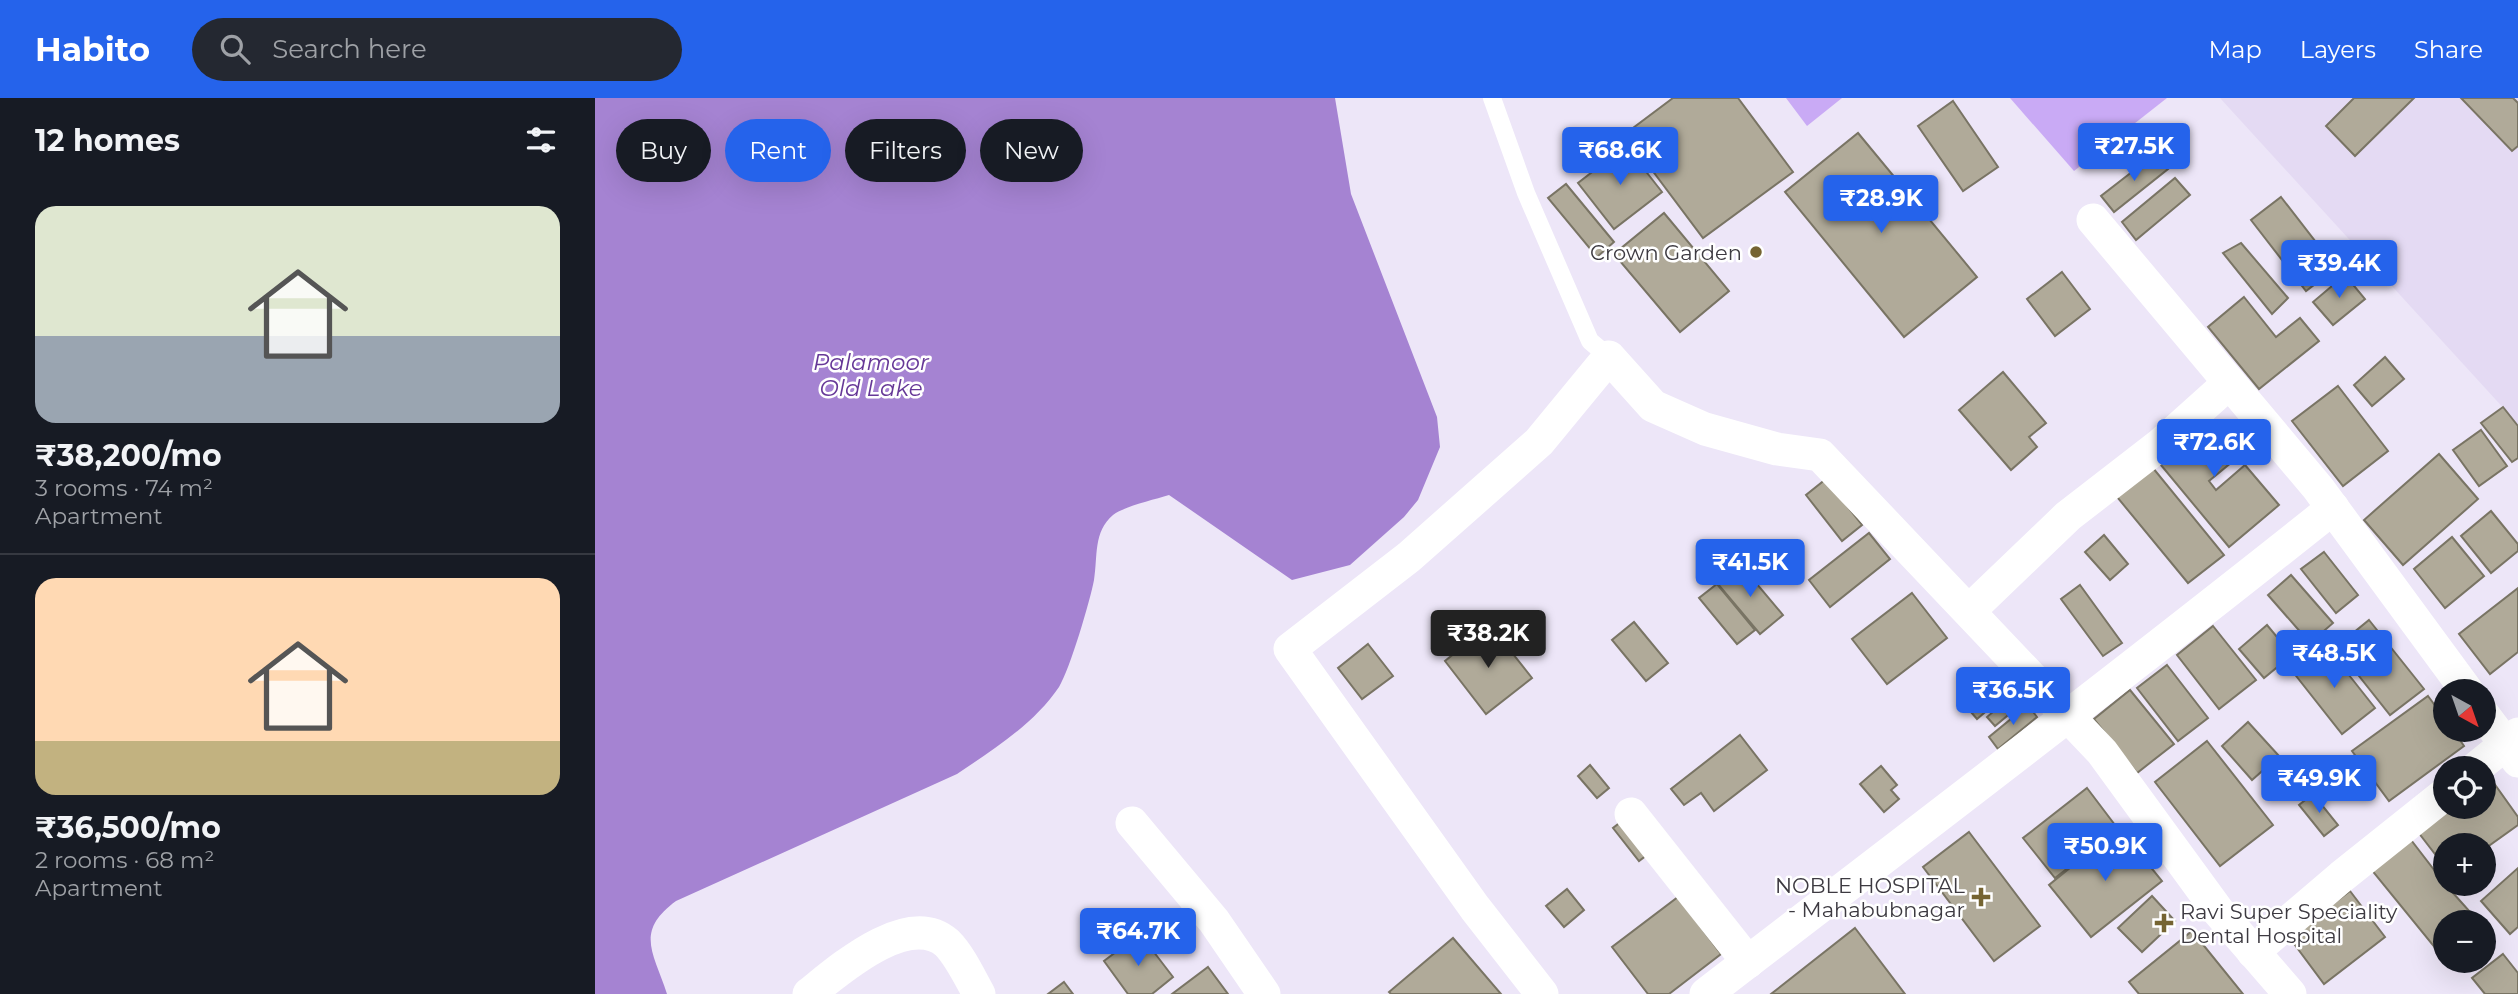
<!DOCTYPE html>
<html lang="en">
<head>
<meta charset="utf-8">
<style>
	:root { --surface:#171b24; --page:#242831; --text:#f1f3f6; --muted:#9ea1a6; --line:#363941; --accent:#2563eb }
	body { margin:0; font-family:Montserrat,sans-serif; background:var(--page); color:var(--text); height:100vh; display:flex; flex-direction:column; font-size:26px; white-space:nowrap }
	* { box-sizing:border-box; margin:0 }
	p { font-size:23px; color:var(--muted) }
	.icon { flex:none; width:38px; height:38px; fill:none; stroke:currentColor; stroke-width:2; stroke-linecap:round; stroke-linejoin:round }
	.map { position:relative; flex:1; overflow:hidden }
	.details { display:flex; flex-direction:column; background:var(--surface); width:595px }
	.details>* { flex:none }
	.top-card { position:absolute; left:21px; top:21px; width:665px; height:63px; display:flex; gap:14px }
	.needle { width:46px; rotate:140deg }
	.buttons { position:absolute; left:1838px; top:581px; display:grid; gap:14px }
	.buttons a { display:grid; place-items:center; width:63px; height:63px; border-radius:50%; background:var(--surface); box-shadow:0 7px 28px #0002; font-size:35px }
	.price { position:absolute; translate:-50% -60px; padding:0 16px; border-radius:7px; background:var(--accent); color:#fff; font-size:23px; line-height:46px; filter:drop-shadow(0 2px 4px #0008) }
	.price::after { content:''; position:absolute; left:50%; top:42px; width:21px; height:16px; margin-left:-10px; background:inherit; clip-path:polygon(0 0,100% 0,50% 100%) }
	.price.on { background:#222; color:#fff }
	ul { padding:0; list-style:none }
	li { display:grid; align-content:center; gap:14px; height:371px; padding:0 35px }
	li+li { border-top:2px solid var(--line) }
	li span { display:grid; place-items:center; height:217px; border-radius:21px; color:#555 }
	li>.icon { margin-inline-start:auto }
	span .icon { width:126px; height:126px; fill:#fffc; stroke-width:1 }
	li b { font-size:30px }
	h2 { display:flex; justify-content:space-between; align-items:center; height:84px; padding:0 35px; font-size:30px }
	.tag { padding:0 24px; border-radius:32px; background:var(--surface); box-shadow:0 7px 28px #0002; font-size:24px; line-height:63px }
	.tag.on { background:var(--accent); color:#fff }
	header { display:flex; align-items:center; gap:42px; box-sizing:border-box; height:98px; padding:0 35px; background:var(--accent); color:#fff }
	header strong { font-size:33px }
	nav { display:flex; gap:38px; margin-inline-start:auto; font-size:24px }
	.search { width:490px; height:63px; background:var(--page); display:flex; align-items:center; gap:18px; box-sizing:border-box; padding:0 24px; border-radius:38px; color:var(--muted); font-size:26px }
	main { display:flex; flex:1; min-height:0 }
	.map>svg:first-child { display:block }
	.built { fill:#e4daf3 }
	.green { fill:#c9aaf5 }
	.water { fill:#a583d2 }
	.building { fill:#b0aa99; stroke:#797464; stroke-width:2 }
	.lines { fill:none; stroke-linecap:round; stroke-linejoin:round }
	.lane { stroke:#fff; stroke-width:18 }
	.street { stroke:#fff; stroke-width:33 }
	.poi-dot { fill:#756432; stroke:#fff; stroke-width:2.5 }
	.labels { text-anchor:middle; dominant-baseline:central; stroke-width:5; stroke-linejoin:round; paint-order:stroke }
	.poi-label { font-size:21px; fill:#3d3a41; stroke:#fff; text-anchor:end }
	.water-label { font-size:23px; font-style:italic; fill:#663897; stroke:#fff }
</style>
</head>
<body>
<header>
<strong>Habito</strong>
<div class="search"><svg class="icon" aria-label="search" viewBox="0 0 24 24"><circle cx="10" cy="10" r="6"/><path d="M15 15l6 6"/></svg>Search here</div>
<nav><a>Map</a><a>Layers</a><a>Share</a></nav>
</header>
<main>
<section class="details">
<h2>12 homes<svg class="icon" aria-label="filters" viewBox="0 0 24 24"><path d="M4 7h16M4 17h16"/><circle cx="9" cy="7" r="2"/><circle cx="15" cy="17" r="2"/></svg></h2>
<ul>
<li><span style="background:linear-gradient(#dfe7d0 60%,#9aa5b1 0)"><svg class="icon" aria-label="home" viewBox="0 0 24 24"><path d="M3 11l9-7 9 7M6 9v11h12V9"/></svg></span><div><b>₹38,200/mo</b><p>3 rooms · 74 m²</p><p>Apartment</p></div></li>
<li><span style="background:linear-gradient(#ffd9b3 75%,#c2b280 0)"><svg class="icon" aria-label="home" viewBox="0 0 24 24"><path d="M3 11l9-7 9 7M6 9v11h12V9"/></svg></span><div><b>₹36,500/mo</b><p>2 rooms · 68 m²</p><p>Apartment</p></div></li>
</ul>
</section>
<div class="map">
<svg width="1923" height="896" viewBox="0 0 1923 896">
	<rect width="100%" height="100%" fill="#ede6f8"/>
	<!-- built -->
	<path class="built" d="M 1625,0 L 1923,0 L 1923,326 Z"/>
	<!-- green -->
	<g class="green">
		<path d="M 1191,0 L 1247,0 L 1212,28 Z"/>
		<path d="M 1415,0 L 1572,0 L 1479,73 Z"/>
	</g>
	<!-- water -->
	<path class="water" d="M 0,0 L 740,0 L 756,96 L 842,319 L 845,349 L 823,402 L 809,419 L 755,467 L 697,482 L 574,397 C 558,402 530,408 518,417 C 498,434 503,458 499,482 C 495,503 475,571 464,589 C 439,626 399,651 362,676 L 81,803 C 39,834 59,855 72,896 L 0,896 Z"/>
	<!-- building -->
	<g class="building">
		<path d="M 1078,0 L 1143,0 L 1198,74 L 1108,140 L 1030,36 Z"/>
		<path d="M 1759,0 L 1819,0 L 1760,58 L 1731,28 Z"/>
		<path d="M 1866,0 L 1918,0 L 1923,5 L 1923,48 L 1917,53 Z"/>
		<path d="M 1358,3 L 1403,69 L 1368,93 L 1323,28 Z"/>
		<path d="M 1263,35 L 1382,179 L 1309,239 L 1190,94 Z"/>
		<path d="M 1031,48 L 1067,94 L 1019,131 L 983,85 Z"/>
		<path d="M 1560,56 L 1573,71 L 1519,114 L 1506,98 Z"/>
		<path d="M 1580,80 L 1595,97 L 1541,142 L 1527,124 Z"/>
		<path d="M 971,86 L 1019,144 L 1002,159 L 953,100 Z"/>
		<path d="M 1686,99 L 1741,170 L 1711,193 L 1656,122 Z"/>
		<path d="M 1069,115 L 1134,193 L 1085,234 L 1019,156 Z"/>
		<path d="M 1646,145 L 1693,200 L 1677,216 L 1628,155 Z"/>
		<path d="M 1467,174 L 1495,211 L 1460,238 L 1432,201 Z"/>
		<path d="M 1750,177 L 1770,201 L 1738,227 L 1718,204 Z"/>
		<path d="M 1649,199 L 1681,239 L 1705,220 L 1724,243 L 1664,291 L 1613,229 Z"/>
		<path d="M 1790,259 L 1809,281 L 1777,308 L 1759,287 Z"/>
		<path d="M 1408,274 L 1451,325 L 1434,339 L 1442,349 L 1416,372 L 1364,312 Z"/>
		<path d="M 1743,288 L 1793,353 L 1748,388 L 1697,323 Z"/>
		<path d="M 1908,309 L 1923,328 L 1923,360 L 1917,364 L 1886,325 Z"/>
		<path d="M 1605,313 L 1643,359 L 1614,383 L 1621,392 L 1650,367 L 1684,407 L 1634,449 L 1556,355 Z"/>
		<path d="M 1886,332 L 1912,368 L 1884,388 L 1858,352 Z"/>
		<path d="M 1844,356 L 1883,401 L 1808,467 L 1769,422 Z"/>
		<path d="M 1549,359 L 1629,457 L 1593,485 L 1513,388 Z"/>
		<path d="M 1231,381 L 1267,427 L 1247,443 L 1211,397 Z"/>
		<path d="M 1896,413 L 1923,446 L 1923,453 L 1896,475 L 1866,438 Z"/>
		<path d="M 1274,435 L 1295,461 L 1235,509 L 1214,482 Z"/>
		<path d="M 1509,437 L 1533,466 L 1515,482 L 1490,454 Z"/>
		<path d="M 1857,439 L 1889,478 L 1850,510 L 1819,471 Z"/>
		<path d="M 1729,454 L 1763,497 L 1741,515 L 1706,471 Z"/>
		<path d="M 1145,466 L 1188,517 L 1165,536 L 1122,485 Z"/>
		<path d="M 1696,477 L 1738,525 L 1715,545 L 1673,497 Z"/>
		<path d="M 1122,486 L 1160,532 L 1142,546 L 1104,500 Z"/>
		<path d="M 1485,487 L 1527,545 L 1508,558 L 1466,501 Z"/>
		<path d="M 1923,490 L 1923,554 L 1895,576 L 1864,536 Z"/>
		<path d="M 1317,495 L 1352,540 L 1292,586 L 1257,541 Z"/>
		<path d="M 1774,522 L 1829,591 L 1795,617 L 1741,549 Z"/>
		<path d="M 1039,524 L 1073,565 L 1051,583 L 1017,542 Z"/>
		<path d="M 895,527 L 937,580 L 891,616 L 850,563 Z"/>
		<path d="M 1672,527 L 1697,557 L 1669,580 L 1644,551 Z"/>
		<path d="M 1618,528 L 1661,582 L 1624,611 L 1582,557 Z"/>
		<path d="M 773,546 L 798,578 L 767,601 L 743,570 Z"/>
		<path d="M 1731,548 L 1780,610 L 1747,636 L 1698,574 Z"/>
		<path d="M 1572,567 L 1613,620 L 1583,643 L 1542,590 Z"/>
		<path d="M 1404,578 L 1416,592 L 1382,621 L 1370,607 Z"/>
		<path d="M 1535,592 L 1579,646 L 1542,675 L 1499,621 Z"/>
		<path d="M 1421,594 L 1430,603 L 1400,628 L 1392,619 Z"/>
		<path d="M 1833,598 L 1850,621 L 1850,632 L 1858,632 L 1869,648 L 1794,703 L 1757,653 Z"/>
		<path d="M 1433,607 L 1442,619 L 1403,651 L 1394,639 Z"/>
		<path d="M 1653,624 L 1684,658 L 1657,682 L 1627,648 Z"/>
		<path d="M 1145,637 L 1172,672 L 1119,713 L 1106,695 L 1089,707 L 1076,691 Z"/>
		<path d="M 1612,643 L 1678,727 L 1625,768 L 1560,684 Z"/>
		<path d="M 995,667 L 1014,690 L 1002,700 L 983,678 Z"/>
		<path d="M 1286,668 L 1302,687 L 1296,692 L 1304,701 L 1289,714 L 1265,686 Z"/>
		<path d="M 1896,681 L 1923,719 L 1923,727 L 1888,752 L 1888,747 L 1850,747 L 1850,769 L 1823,734 L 1858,709 L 1888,709 L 1888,687 Z"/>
		<path d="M 1492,690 L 1523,731 L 1460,780 L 1428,740 Z"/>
		<path d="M 1718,696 L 1743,727 L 1729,738 L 1704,707 Z"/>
		<path d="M 1036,716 L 1061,750 L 1044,763 L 1018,730 Z"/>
		<path d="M 1524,730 L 1567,783 L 1496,839 L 1454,787 Z"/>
		<path d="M 1374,734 L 1445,828 L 1399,863 L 1328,769 Z"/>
		<path d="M 1813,738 L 1850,786 L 1884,824 L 1850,824 L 1850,862 L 1775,770 Z"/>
		<path d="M 1923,770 L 1923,829 L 1915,836 L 1886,803 Z"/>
		<path d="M 972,791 L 989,812 L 969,829 L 951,808 Z"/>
		<path d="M 1755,793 L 1790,839 L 1729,886 L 1694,839 Z"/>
		<path d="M 1557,798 L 1580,823 L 1547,854 L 1523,830 Z"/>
		<path d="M 1083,799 L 1126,856 L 1074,896 L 1053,896 L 1017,849 Z"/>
		<path d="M 1260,830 L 1310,896 L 1176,896 Z"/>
		<path d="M 1597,833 L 1648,896 L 1544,896 L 1534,884 Z"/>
		<path d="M 545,836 L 578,879 L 557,896 L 533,896 L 509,863 Z"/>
		<path d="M 858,840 L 906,896 L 796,896 L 794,894 Z"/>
		<path d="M 1908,856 L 1923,875 L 1923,896 L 1890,896 L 1877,880 Z"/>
		<path d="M 613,869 L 633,896 L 577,896 Z"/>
		<path d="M 469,884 L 478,896 L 453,896 Z"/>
	</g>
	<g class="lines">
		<!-- lane -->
		<path class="lane" d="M 897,0 L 931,95 L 995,243 L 1014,259"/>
		<!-- street -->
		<g class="street">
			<path d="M 1498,122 L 1723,390 L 1872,593"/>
			<path d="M 1374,513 L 1473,418 L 1566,346 L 1634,285"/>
			<path d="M 1888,616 L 1923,663"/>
			<path d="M 1881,670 L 1923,636"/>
			<path d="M 1036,716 L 1153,864"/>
			<path d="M 537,725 L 619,823 L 669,896"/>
			<path d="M 1658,854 L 1746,779 L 1850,696"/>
			<path d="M 214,896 C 244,872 313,811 352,845 C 365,858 375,880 384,896"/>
			<path d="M 947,896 L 880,810 L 695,551 L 814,459 L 944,344 L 1014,259 L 1058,308 L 1110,331 L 1182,351 L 1225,357 L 1507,654 L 1623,813 L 1695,896"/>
			<path d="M 1111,896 C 1321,735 1531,575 1738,410"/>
		</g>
	</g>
	<!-- markers -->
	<g class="poi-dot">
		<circle cx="1161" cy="154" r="7"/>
		<path d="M1382.5 788.5h7v7h7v7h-7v7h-7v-7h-7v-7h7z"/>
		<path d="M1565.5 814.5h7v7h7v7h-7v7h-7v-7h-7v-7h7z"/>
	</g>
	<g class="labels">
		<!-- poi labels -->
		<g class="poi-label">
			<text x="1147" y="154">Crown Garden</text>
			<text x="1370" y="787">NOBLE HOSPITAL<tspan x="1370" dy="24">- Mahabubnagar</tspan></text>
			<text x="1585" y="813" text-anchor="start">Ravi Super Speciality<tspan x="1585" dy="24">Dental Hospital</tspan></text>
		</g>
		<!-- water labels -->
		<g class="water-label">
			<text x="276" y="264">Palamoor<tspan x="276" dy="26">Old Lake</tspan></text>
		</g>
	</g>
</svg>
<div class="buttons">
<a><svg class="needle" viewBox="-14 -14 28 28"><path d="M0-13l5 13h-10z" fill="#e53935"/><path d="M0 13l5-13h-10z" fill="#9ea1a6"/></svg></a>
<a><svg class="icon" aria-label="locate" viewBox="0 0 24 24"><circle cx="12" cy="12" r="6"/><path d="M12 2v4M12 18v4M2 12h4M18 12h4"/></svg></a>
<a>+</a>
<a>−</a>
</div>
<b class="price" style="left:1539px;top:85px">₹27.5K</b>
<b class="price" style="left:1025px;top:89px">₹68.6K</b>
<b class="price" style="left:1286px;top:137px">₹28.9K</b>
<b class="price" style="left:1744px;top:202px">₹39.4K</b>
<b class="price" style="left:1619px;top:381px">₹72.6K</b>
<b class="price" style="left:1155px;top:501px">₹41.5K</b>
<b class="price on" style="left:893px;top:572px">₹38.2K</b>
<b class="price" style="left:1739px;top:592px">₹48.5K</b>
<b class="price" style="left:1418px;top:629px">₹36.5K</b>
<b class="price" style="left:1724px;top:717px">₹49.9K</b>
<b class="price" style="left:1510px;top:785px">₹50.9K</b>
<b class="price" style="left:543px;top:870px">₹64.7K</b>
<div class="top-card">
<a class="tag">Buy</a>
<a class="tag on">Rent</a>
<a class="tag">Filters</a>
<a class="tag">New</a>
</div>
</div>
</main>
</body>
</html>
